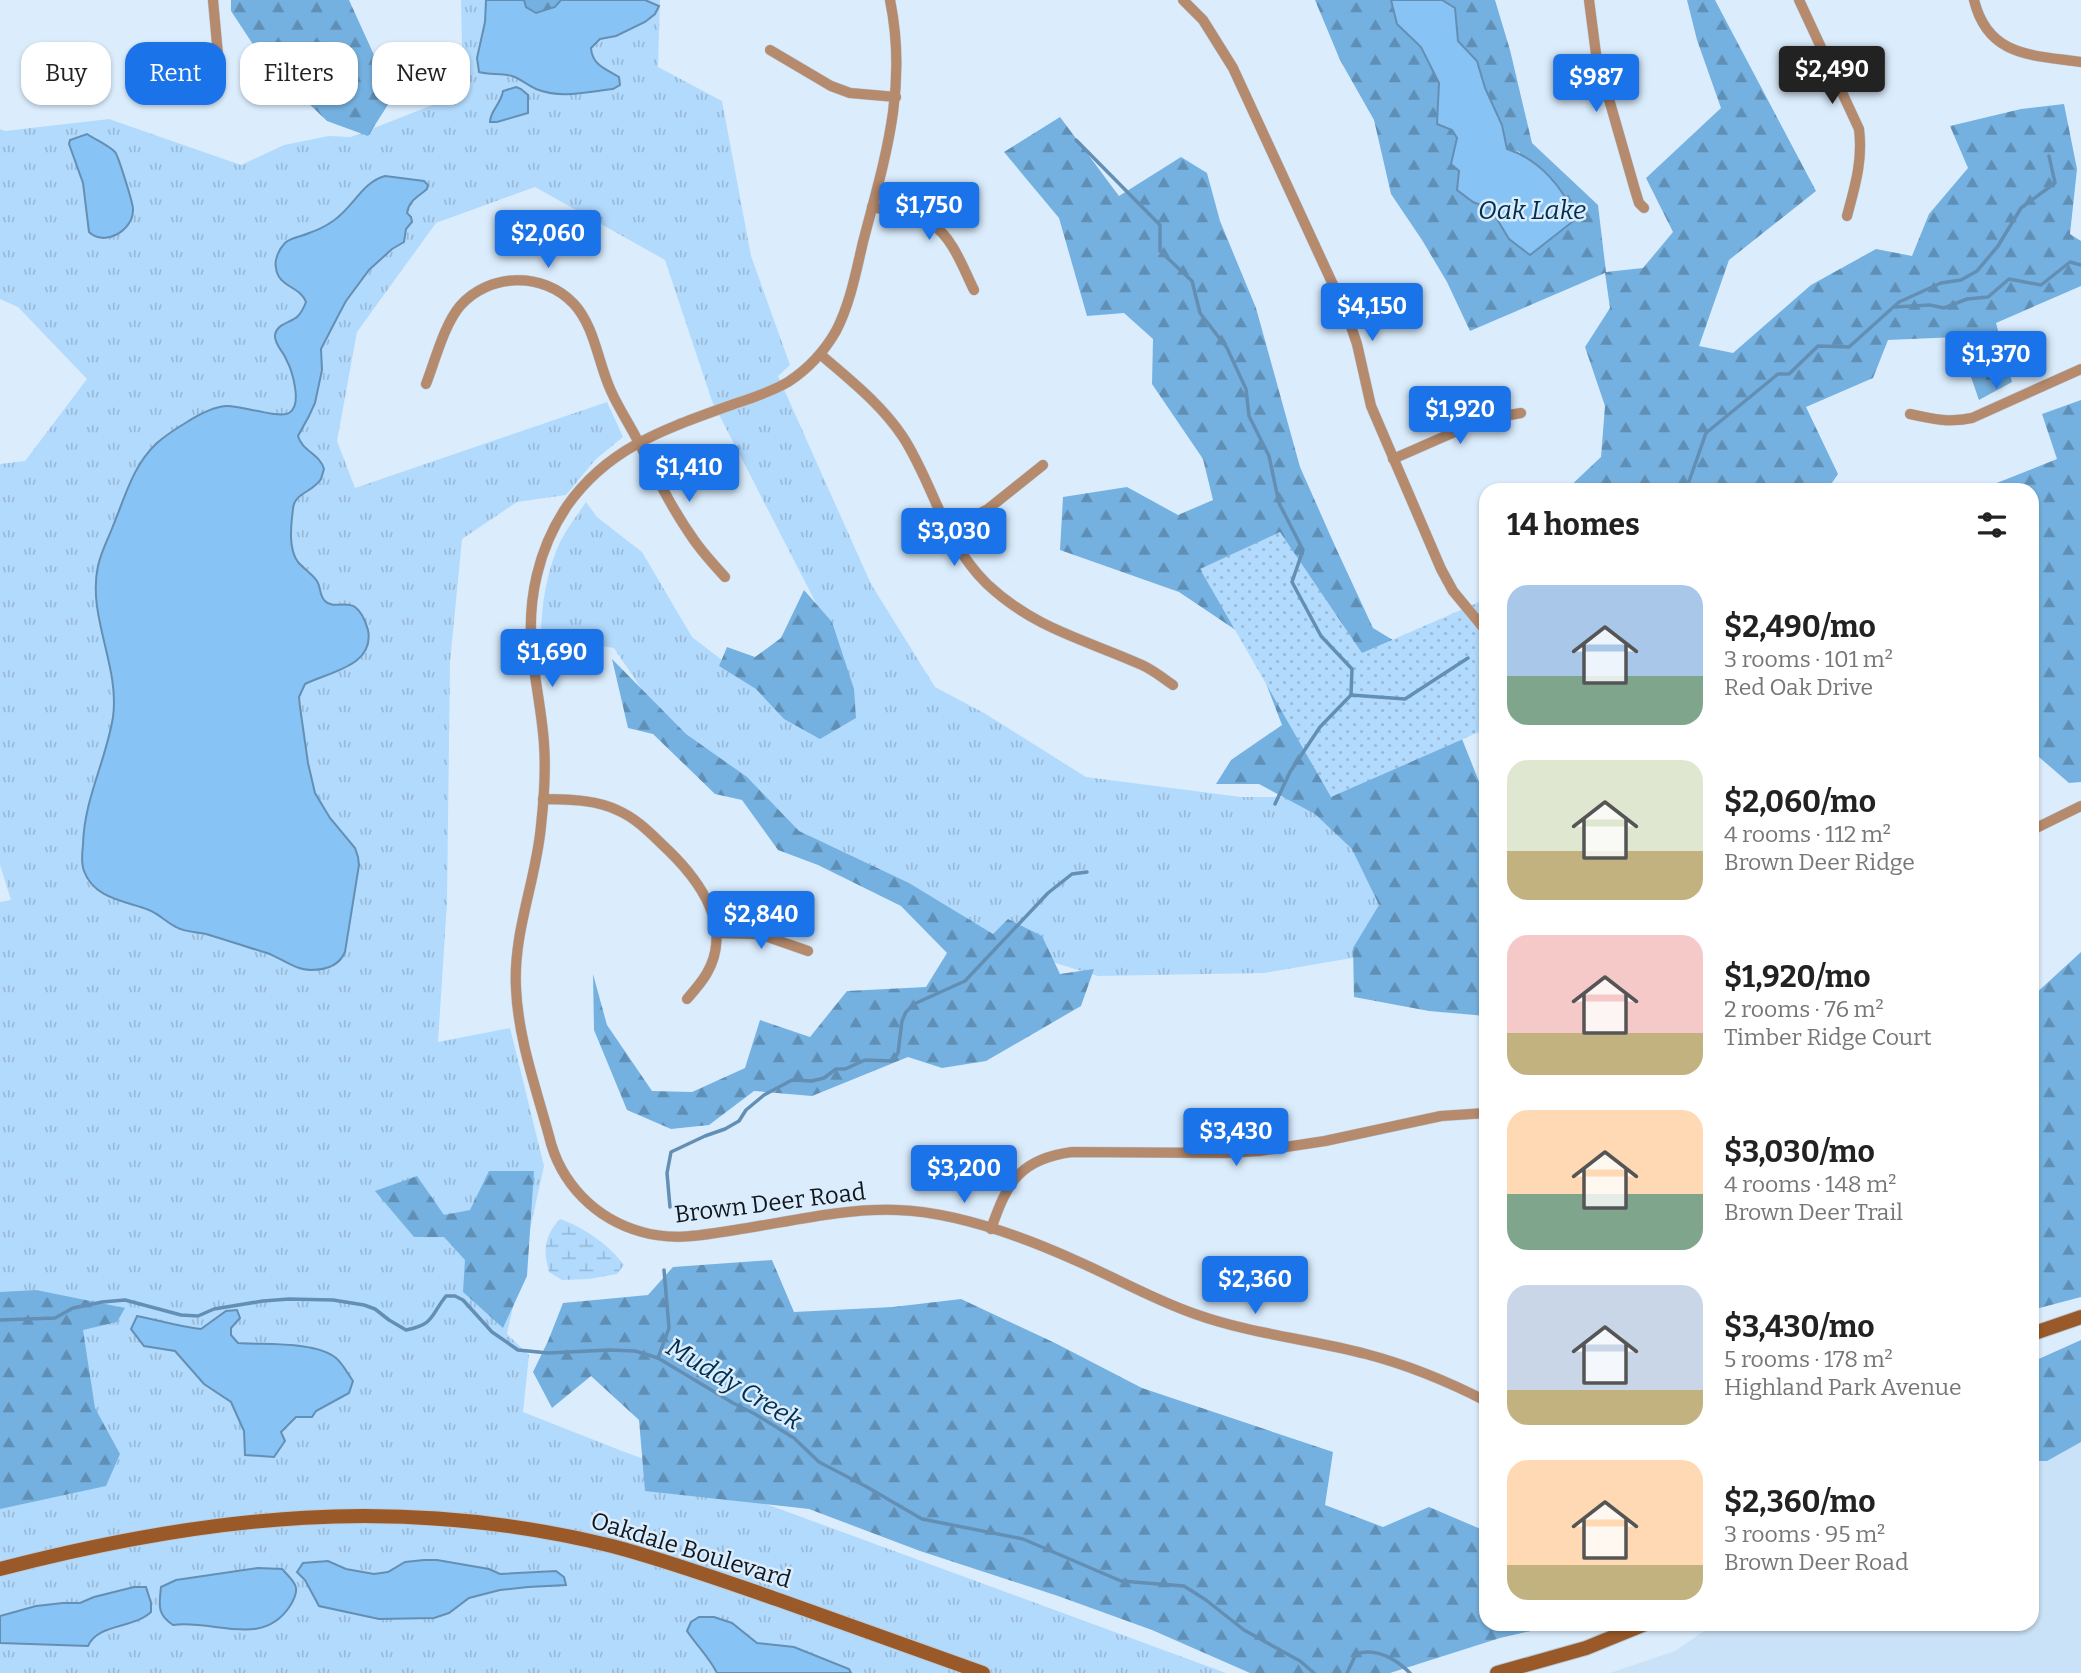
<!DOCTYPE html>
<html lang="en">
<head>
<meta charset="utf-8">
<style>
	:root { --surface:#fff; --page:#f2f2f2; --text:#222; --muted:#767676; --accent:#1a73e8 }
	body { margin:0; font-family:Bitter,serif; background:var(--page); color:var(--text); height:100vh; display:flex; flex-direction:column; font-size:26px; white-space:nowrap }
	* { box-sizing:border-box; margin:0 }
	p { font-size:23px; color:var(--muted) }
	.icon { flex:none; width:38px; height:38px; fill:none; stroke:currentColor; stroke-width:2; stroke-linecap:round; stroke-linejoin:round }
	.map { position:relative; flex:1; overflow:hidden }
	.drawer { position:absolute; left:1479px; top:483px; width:560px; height:1148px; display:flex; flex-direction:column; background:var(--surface); border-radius:21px; box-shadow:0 2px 5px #0004 }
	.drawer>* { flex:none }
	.hud { position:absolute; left:21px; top:42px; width:665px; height:63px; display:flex; gap:14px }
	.price { position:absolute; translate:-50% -60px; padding:0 16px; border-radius:7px; background:var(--accent); color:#fff; font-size:23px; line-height:46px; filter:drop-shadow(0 2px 4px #0008) }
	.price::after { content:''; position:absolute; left:50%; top:42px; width:21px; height:16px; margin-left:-10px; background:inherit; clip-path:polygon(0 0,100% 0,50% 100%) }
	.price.current { background:#222; color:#fff }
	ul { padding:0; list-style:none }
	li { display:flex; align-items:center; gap:21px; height:175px; padding:0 28px }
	li span { display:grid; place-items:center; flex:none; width:196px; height:140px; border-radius:21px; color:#555 }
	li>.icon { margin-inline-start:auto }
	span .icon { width:84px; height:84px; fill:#fffc; stroke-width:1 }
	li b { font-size:30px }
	h2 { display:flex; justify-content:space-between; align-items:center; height:84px; padding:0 28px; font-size:30px }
	.pill { padding:0 24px; border-radius:21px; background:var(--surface); box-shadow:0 2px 5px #0004; font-size:24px; line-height:63px }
	.pill.current { background:var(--accent); color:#fff }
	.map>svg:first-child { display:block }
	.built { fill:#cae2f7 }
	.grass { fill:url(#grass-tufts) }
	.forest { fill:url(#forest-firs) }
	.wetland { fill:url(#wetland-marsh) }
	.park { fill:url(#park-dots) }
	.water { fill:#87c3f4; stroke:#648fb4; stroke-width:2 }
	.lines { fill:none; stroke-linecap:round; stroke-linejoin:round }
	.stream { stroke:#648fb4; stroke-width:3.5 }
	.street-casing { stroke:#bbcbd9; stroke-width:11 }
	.secondary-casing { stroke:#bbcbd9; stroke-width:16 }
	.street { stroke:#b68a6c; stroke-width:10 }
	.secondary { stroke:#995929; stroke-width:14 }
	.labels { text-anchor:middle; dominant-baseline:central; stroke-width:5; stroke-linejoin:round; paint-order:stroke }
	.street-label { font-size:24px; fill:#11171d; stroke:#dbedfd }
	.water-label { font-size:26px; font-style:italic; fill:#002e4d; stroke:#dbedfd }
</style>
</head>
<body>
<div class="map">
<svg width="2081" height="1673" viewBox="0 0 2081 1673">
	<defs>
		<pattern id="grass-tufts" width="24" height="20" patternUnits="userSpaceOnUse" patternTransform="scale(1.75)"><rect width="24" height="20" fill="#b2dafc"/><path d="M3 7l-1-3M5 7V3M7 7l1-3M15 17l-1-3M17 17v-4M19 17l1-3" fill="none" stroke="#98bad8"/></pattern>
		<pattern id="forest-firs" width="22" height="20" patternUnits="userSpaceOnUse" patternTransform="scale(1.75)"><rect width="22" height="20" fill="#75b1e0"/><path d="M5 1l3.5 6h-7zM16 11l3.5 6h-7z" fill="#5f8fb5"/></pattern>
		<pattern id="wetland-marsh" width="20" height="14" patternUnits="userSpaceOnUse" patternTransform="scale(1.75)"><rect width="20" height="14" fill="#b2dafc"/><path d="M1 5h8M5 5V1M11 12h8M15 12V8" fill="none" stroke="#98bad8"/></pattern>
		<pattern id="park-dots" width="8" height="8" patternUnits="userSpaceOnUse" patternTransform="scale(1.75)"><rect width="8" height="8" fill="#b2dafc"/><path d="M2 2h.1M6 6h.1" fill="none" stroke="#98bad8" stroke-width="1.8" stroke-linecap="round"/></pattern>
	</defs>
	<rect width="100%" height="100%" fill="#dbedfd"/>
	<!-- built -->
	<path class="built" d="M 2081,1422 L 2081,1673 L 1610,1673 L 1675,1651 L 1714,1624 L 2032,1624 L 2032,1433 Z"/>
	<!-- grass -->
	<path class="grass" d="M 461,0 L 660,0 L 658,67 L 722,101 L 751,256 L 790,365 L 778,376 L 871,584 L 935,687 L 984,713 L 1086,777 L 1241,797 L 1331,797 L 1428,945 L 1264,973 L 1098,976 L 996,945 L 781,829 L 661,718 L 614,648 L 541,637 C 541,605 547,569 561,540 C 568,527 578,514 586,502 L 597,517 L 642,552 L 692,637 L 748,680 L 819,609 L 712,401 L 665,260 L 535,187 L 436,223 L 357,332 L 337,441 L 355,488 L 607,402 L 623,437 L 596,459 L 566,495 L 517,502 L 462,539 L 450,662 L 447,903 L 438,1042 L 510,1028 L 544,1166 L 507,1334 L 529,1355 L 523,1412 L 622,1451 L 1226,1673 L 0,1673 L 0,902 L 11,900 L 0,865 L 0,464 L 25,461 L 87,379 L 18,307 L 0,299 L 0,129 L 5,131 L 109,119 L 241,165 L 284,145 L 329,136 L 351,137 L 463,93 Z"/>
	<!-- forest -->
	<g class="forest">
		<path d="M 231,0 L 349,0 L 374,55 L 389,103 L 368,136 L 327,121 L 264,61 L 231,11 Z"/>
		<path d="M 524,0 L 561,0 L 555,7 L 536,13 L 526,7 Z"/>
		<path d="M 1315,0 L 1391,0 L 1397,24 L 1421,47 L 1439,83 L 1437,124 L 1452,130 L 1457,138 L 1451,164 L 1459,171 L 1473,202 L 1491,209 L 1509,239 L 1520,152 L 1507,149 L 1502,125 L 1485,88 L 1477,61 L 1458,41 L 1455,8 L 1442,0 L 1495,0 L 1510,50 L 1532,143 L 1598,205 L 1606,272 L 1643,268 L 1673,232 L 1646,178 L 1721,108 L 1697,40 L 1687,0 L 1715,0 L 1816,191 L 1729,260 L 1699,346 L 1733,353 L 1811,285 L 1876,249 L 1912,256 L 1929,214 L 1968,168 L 1950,126 L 2021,109 L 2064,104 L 2077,169 L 2070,234 L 2081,241 L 2081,286 L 1996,323 L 2012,382 L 1979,400 L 1957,337 L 1888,340 L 1873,378 L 1806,407 L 1838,474 L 1827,490 L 1566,490 L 1601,457 L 1605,406 L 1585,347 L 1610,308 L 1605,273 L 1470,331 L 1447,282 L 1422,240 L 1391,194 L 1374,120 L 1340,60 Z"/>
		<path d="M 1060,117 L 1119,196 L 1181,157 L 1207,173 L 1220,221 L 1256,308 L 1300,467 L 1335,546 L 1373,628 L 1401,645 L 1458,729 L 1486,799 L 1486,1016 L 1429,1011 L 1354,997 L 1353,948 L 1379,905 L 1352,849 L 1315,814 L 1259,784 L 1216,784 L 1231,760 L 1282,725 L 1249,639 L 1179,592 L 1060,550 L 1063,497 L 1127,487 L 1178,515 L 1213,500 L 1203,459 L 1152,384 L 1153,339 L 1124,313 L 1087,316 L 1059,218 L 1004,152 Z"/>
		<path d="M 2081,400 L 2081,782 L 2069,783 L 2032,751 L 2032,490 L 1979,490 L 2057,459 L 2042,414 Z"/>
		<path d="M 804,590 L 832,622 L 854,689 L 856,718 L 820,739 L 784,719 L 756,689 L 719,666 L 727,647 L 755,657 L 781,638 Z"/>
		<path d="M 612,659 L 686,734 L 747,777 L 799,831 L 909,883 L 993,934 L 1008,919 L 1042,936 L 1060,974 L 1094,969 L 1081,1006 L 986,1061 L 942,1068 L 908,1057 L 812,1096 L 754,1091 L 709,1125 L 671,1129 L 627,1110 L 594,1030 L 593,974 L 607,1025 L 652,1091 L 692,1092 L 745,1068 L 760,1020 L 810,1037 L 847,991 L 926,987 L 947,953 L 901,906 L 818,865 L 778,850 L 742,800 L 715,794 L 653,734 L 628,728 Z"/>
		<path d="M 2081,952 L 2081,1297 L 2032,1310 L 2033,996 Z"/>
		<path d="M 489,1171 L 534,1171 L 527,1276 L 503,1328 L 463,1292 L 465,1260 L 444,1237 L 414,1237 L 375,1191 L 417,1176 L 444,1215 L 470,1210 Z"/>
		<path d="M 772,1260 L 794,1312 L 893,1307 L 961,1299 L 1055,1343 L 1142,1388 L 1333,1452 L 1325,1505 L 1383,1527 L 1429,1507 L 1483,1530 L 1486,1534 L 1486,1624 L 1561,1624 L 1500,1638 L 1390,1673 L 1250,1673 L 1152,1630 L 1058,1596 L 920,1551 L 809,1509 L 645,1491 L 639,1420 L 591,1376 L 552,1408 L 533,1372 L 548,1341 L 563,1303 L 648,1295 L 673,1267 Z"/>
		<path d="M 36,1290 L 125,1308 L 117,1322 L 83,1330 L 95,1408 L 120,1454 L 106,1486 L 0,1509 L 0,1292 Z"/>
		<path d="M 2081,1340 L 2081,1442 L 2047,1461 L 2032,1461 L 2032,1362 Z"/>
	</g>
	<!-- wetland -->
	<path class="wetland" d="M 560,1219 C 585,1228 609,1245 624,1265 L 617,1274 L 589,1279 L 562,1280 L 549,1272 C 543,1250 544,1236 560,1219 Z"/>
	<!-- park -->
	<path class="park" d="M 1280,532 L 1362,653 L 1486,599 L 1486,729 L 1331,797 L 1200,569 Z"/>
	<!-- water -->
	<g class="water">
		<path d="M 486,0 L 524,0 L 526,7 L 536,13 L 555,7 L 561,0 L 645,0 L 659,6 L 655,14 L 645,22 L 616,36 L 600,39 L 591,48 C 592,65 606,69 619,77 L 620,85 L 613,89 C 587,92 560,99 536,89 C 527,85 521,79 512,76 C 501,73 490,75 479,72 L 477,58 L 485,22 Z"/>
		<path d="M 1391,0 L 1442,0 L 1455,8 L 1458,41 L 1477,61 L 1485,88 L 1502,125 L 1507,149 C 1539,159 1564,188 1576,219 L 1530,255 L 1509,239 L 1491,209 L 1473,202 L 1457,190 L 1459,171 L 1451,164 L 1457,138 L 1452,130 L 1437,124 L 1439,83 L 1421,47 L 1397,24 Z"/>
		<path d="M 516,87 L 521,89 L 528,95 L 528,113 L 497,122 L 490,122 C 490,111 501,104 503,91 Z"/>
		<path d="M 87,134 C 96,140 108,145 115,152 C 118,155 134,206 133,210 C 133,231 104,247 89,232 L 83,183 L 69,144 L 70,140 Z"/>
		<path d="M 385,176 L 424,181 L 428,185 L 427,189 C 418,197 409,200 407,213 L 411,217 L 412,222 L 406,229 L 404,242 L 392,249 L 369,270 L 346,301 L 338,316 L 321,349 L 322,370 L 315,403 L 309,416 L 298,436 C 302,451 320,454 324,469 C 323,472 322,476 321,479 C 313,492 294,493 293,509 C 291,525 288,549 298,562 C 304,569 312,574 317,581 C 321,587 319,595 325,601 C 332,609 346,601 355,607 C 362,612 366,623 368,630 C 375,666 329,672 305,684 L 299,697 L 300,707 L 308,763 L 315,793 L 330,818 L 355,848 L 358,857 L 359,865 L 345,952 C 339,966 326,970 311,970 C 295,970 281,958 267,953 C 247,947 226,940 206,934 C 197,932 184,932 176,927 C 166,922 159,914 149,910 C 126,901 94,899 84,871 C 81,863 82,853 83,845 C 84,799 106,761 113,717 C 120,665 87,617 98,566 C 101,552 108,539 113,526 C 125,497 133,465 157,443 C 166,435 177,428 187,422 C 198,415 213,407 226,406 C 240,405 279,419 289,413 C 303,405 292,370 286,359 C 283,351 274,344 275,335 C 277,323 291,323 298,316 C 302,312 304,307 306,302 C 300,286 278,287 276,268 C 274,260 279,249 285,243 C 291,237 301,237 309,233 C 318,230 326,226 333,221 C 353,208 362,182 385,176 Z"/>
		<path d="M 237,1310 L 240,1318 L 231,1328 L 231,1335 L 238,1343 C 264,1345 316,1341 336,1358 C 343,1364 348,1374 353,1381 L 349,1393 L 316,1411 L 312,1417 L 296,1417 L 281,1432 L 285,1441 L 274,1457 L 245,1455 L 244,1431 L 231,1402 L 204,1384 L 175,1351 L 144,1346 L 131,1329 L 137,1316 C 159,1320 179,1327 201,1329 L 226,1311 Z"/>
		<path d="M 424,1560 L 437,1560 L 489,1569 L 500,1574 L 556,1571 L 564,1577 L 566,1585 L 528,1587 L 500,1590 L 469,1598 L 449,1613 L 434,1618 L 379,1619 L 319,1606 L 305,1580 L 297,1572 L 303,1563 L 328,1561 L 346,1569 L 374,1574 L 388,1572 L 405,1562 Z"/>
		<path d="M 258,1568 L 282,1569 C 295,1583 302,1587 290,1606 C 262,1649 214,1619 173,1625 C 157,1615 159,1605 161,1587 L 176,1580 Z"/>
		<path d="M 134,1587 L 146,1587 L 151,1603 L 151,1612 C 133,1629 98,1623 88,1646 L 0,1643 L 0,1616 L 36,1606 L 63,1603 L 80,1603 L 94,1597 Z"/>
		<path d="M 699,1617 L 714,1617 L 732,1623 L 757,1643 L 794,1647 L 849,1669 L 851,1673 L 717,1673 C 709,1657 697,1646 687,1631 L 691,1622 Z"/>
	</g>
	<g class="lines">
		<!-- stream -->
		<g class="stream">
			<path d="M 1076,140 L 1160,225 L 1160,251 L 1192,281 L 1200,313 L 1227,348 L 1246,389 L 1249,416 L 1269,456 L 1279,503 L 1303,550 L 1292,582 L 1321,636 L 1352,669 L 1351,695"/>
			<path d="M 1895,307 L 1930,305 L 1944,308 L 1967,299 L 1988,297 L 2009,279 L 2041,285 L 2070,262 L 2081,265"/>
			<path d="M 1669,490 L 1686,490 L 1706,433 L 1778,374 L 1789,374 L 1818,346 L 1849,347 L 1899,302 L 1941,283 L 1961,280 L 1977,271 L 1998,246 L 2021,208 L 2055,183 L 2049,156"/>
			<path d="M 1275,804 L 1290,772 L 1320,727 L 1351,695 L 1405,699 L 1468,658"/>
			<path d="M 670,1207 L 667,1173 L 671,1152 L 705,1136 L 725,1129 L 739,1121 L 746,1110 L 764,1095 L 792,1080 L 812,1081 L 824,1078 L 836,1069 L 845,1069 L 865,1060 L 892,1061 L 898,1053 L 902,1021 L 906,1012 L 914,1004 L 965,981 L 1048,893 L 1072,874 L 1087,872"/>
			<path d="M 0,1320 L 55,1318 L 73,1308 L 102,1302 L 125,1300 L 181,1315 L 198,1316 L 214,1309 L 263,1301 L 289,1299 L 333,1300 L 364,1305 L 375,1309 L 389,1320 L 406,1330 C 435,1324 430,1316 446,1296 L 455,1296 L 463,1300 L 492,1332 L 518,1350 L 548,1353 L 609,1350 L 635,1351 L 658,1358 L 733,1403 L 755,1414 L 794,1438 L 819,1462 L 867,1487 L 922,1519 L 1023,1539 L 1121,1581 L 1184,1586 L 1206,1600 L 1244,1630 L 1300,1661 L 1314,1673"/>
			<path d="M 658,1358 L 669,1328 L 664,1270"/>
			<path d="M 1347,1673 L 1356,1654 C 1376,1647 1396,1659 1410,1673"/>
		</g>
		<defs>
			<g id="street">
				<path d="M 213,0 L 219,66"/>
				<path d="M 890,0 C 908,88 885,158 863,242 C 856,272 850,304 836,331 C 824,352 808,369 788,382 C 771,392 752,398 734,404 C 668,428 609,446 567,506 C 538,549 527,600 532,651 C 535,682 542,713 544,744 C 546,771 544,799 541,826 C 536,881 513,932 516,988 C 518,1038 536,1088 549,1136 C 560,1183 595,1219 642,1232 C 673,1241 703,1235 735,1230 C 788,1222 843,1208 897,1210 C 955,1212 1024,1237 1077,1261 C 1116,1278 1154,1300 1195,1314 C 1251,1334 1309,1339 1366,1354 C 1408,1365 1447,1381 1486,1401"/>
				<path d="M 1183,0 L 1203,20 L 1233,68 L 1347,315 L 1357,344 L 1371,406 L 1441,569 L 1453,591 L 1486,631"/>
				<path d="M 1589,0 L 1596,54 L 1635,190 L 1639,203 L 1644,208"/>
				<path d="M 1799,0 L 1859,129 C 1863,161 1855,186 1847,216"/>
				<path d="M 1974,0 C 1988,57 2032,55 2081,62"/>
				<path d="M 770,50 L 831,86 L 850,93 L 896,97"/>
				<path d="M 872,207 C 891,211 916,214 932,224 C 953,238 963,268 974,290"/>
				<path d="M 820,354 C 850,380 881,404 903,437 C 934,485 943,541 987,584 C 1035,629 1084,639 1142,665 C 1153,670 1163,678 1173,685"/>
				<path d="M 426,384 C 435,361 444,325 460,306 C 489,273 543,271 574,304 C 595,327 598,363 611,391 C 619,409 630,425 639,443 C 656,476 672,509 694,540 C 703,553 714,565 725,577"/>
				<path d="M 1910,414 C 1932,419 1950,423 1972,418 L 2081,369"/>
				<path d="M 1393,459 L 1482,420 L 1521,413"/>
				<path d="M 948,530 L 988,509 L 1043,465"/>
				<path d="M 543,799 C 569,800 594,799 617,810 C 638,819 652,835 668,850 C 700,881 733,927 707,973 C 702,982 694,991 687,999"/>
				<path d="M 2032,830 L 2081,806"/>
				<path d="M 716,933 L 759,934 L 808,951"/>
				<path d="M 991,1229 C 1007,1183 1019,1159 1072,1152 L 1225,1153 L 1259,1151 L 1325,1141 L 1441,1116 L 1486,1113"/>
			</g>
			<g id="secondary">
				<path d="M 2032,1334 L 2081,1317"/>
				<path d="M 0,1569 C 208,1515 401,1494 612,1546 C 669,1561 724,1581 779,1600 C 847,1624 915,1649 983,1673"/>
				<path d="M 1497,1673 L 1586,1648 L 1645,1624"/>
			</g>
		</defs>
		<!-- street casing -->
		<use href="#street" class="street-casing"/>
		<!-- secondary casing -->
		<use href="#secondary" class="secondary-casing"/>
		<!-- street -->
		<use href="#street" class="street"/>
		<!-- secondary -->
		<use href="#secondary" class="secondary"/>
	</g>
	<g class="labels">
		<!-- street labels -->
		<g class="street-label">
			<text transform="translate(770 1203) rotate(-7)">Brown Deer Road</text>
			<text transform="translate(691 1550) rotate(17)">Oakdale Boulevard</text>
		</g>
		<!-- water labels -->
		<g class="water-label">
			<text x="1532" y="210">Oak Lake</text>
			<text transform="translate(734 1384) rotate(31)">Muddy Creek</text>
		</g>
	</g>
</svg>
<b class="price current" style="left:1832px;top:106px">$2,490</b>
<b class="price" style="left:1596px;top:114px">$987</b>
<b class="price" style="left:929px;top:242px">$1,750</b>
<b class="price" style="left:548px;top:270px">$2,060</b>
<b class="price" style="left:1372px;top:343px">$4,150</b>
<b class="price" style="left:1996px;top:391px">$1,370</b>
<b class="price" style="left:1460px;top:446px">$1,920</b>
<b class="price" style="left:689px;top:504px">$1,410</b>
<b class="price" style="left:954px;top:568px">$3,030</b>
<b class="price" style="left:552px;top:689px">$1,690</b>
<b class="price" style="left:761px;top:951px">$2,840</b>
<b class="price" style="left:1236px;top:1168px">$3,430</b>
<b class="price" style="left:964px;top:1205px">$3,200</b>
<b class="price" style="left:1255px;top:1316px">$2,360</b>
<div class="hud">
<a class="pill">Buy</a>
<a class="pill current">Rent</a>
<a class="pill">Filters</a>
<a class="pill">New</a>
</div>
<section class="drawer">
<h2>14 homes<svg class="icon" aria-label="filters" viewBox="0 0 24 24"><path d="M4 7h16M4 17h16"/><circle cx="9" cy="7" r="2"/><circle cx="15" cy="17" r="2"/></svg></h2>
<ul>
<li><span style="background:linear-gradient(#a9c7e8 65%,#7fa58c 0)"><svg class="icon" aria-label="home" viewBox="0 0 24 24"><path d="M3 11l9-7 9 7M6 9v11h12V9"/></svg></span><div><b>$2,490/mo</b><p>3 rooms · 101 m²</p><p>Red Oak Drive</p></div></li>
<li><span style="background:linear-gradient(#dfe7d0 65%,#c2b280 0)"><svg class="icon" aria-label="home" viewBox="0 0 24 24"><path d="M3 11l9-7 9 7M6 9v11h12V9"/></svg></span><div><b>$2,060/mo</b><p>4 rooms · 112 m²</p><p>Brown Deer Ridge</p></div></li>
<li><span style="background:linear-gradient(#f6c9c9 70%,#c2b280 0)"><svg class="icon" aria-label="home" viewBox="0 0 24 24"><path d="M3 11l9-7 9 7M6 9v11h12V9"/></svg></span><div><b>$1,920/mo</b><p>2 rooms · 76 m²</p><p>Timber Ridge Court</p></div></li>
<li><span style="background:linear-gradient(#ffd9b3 60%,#7fa58c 0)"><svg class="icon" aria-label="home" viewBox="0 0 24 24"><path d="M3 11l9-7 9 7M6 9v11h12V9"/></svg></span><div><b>$3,030/mo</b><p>4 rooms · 148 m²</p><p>Brown Deer Trail</p></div></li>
<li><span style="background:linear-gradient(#c9d6e8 75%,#c2b280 0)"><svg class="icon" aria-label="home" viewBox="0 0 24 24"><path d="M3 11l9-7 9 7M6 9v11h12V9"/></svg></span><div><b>$3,430/mo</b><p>5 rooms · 178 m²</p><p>Highland Park Avenue</p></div></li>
<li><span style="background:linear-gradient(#ffd9b3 75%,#c2b280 0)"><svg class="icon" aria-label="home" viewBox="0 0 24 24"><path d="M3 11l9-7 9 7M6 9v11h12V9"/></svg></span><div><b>$2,360/mo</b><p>3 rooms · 95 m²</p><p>Brown Deer Road</p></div></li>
</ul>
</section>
</div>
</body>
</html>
